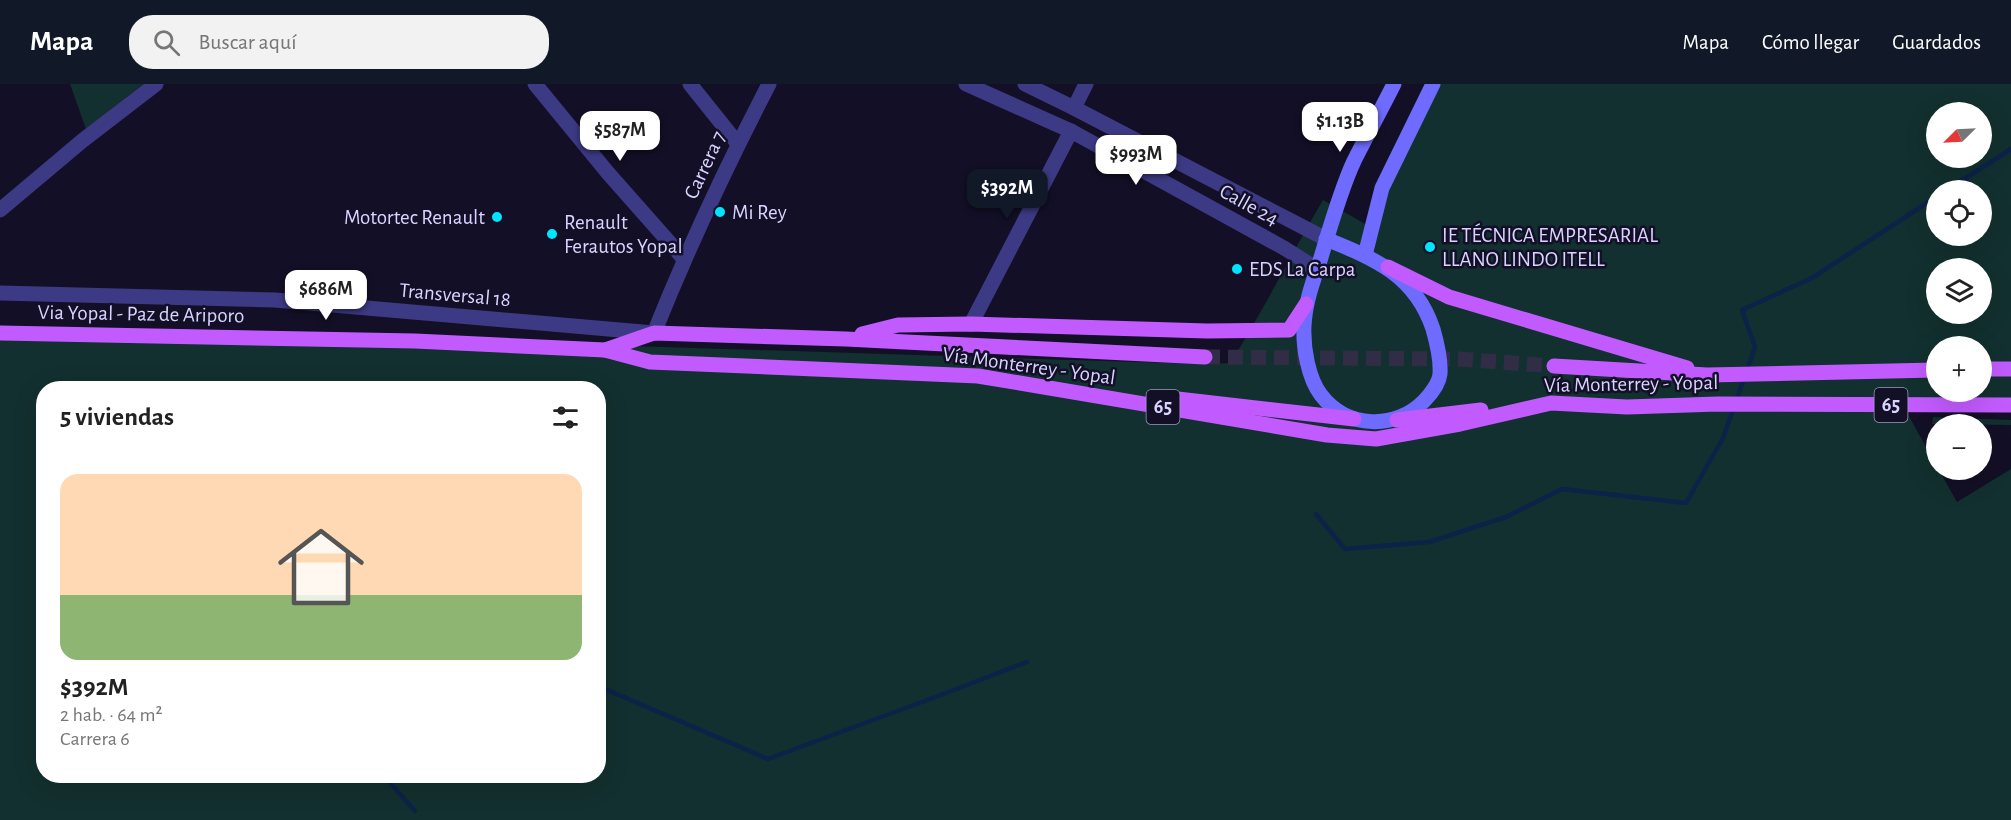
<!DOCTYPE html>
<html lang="es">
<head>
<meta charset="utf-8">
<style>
	:root { --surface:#fff; --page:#f2f2f2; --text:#222; --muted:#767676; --line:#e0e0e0; --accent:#111827 }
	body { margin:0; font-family:"Alegreya Sans",sans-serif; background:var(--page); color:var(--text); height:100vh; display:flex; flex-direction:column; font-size:22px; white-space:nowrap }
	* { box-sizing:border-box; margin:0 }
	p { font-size:20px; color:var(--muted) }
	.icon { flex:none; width:33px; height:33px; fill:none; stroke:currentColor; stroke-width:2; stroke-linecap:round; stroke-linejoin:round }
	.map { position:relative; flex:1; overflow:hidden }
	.side { position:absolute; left:36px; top:297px; width:570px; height:402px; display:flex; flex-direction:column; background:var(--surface); border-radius:24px; box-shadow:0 6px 24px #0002 }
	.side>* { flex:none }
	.needle { width:39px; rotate:246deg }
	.fabs { position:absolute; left:1926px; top:18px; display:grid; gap:12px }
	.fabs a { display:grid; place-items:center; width:66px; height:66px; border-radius:50%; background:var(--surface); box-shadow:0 6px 24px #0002; font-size:30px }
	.price { position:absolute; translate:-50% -51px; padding:0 14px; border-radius:12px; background:#fff; color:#222; font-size:20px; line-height:39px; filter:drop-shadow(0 2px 3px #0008) }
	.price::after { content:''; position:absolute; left:50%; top:36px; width:18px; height:14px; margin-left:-9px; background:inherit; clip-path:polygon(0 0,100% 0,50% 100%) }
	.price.active { background:var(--accent); color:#fff }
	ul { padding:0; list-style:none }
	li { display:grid; align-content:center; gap:12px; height:318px; padding:0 24px }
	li+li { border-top:2px solid var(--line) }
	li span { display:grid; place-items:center; height:186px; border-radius:18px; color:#555 }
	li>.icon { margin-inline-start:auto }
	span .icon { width:108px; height:108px; fill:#fffc; stroke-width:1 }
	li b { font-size:26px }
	h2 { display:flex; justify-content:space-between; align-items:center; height:72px; padding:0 24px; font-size:26px }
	header { display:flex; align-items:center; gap:36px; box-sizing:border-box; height:84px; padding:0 30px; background:var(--accent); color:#fff }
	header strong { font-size:28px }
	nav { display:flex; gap:33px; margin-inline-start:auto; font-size:21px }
	.search { width:420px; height:54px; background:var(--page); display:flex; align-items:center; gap:15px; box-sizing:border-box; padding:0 21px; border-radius:24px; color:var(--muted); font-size:22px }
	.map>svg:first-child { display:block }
	.green { fill:#12302f; fill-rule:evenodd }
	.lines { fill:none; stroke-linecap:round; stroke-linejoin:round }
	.stream { stroke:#0c2248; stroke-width:4.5 }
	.primary-tunnel { stroke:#312d47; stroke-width:15; stroke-dasharray:15 8; stroke-linecap:butt }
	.minor { stroke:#3d3a85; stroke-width:15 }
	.tertiary { stroke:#3d3a85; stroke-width:15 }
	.secondary { stroke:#6f6bff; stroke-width:15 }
	.primary { stroke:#c25bff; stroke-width:15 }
	.poi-dot { fill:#00e5ff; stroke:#130f26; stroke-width:2 }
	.labels { text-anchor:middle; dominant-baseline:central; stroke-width:5; stroke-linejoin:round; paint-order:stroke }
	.shield { fill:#130f26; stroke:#9e99be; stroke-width:1.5 }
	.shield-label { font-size:20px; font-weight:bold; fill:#d9d4ff }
	.street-label { font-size:21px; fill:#d9d4ff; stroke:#130f26 }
	.poi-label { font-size:21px; fill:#d9d4ff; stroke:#130f26; text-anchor:start }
</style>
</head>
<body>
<header>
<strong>Mapa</strong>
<div class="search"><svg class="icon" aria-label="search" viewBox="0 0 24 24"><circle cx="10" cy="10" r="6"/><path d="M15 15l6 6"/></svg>Buscar aquí</div>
<nav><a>Mapa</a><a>Cómo llegar</a><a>Guardados</a></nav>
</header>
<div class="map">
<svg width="2011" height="736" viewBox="0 0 2011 736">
	<rect width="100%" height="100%" fill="#130f26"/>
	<!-- green -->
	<g class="green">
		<path d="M 70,0 L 143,0 L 86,45 Z"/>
		<path d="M 1440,0 L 2011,0 L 2011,326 L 1906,327 L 1936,381 L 1936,386 L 1939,386 L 1957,418 L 2011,385 L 2011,736 L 0,736 L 0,242 L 1201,280 L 1230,279 C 1264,226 1291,170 1323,116 L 1376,146 L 1388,106 ZM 1936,28 L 1982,28 L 1982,74 L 1936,74 ZM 1936,106 L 1982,106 L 1982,152 L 1936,152 ZM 1936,184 L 1982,184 L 1982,230 L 1936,230 ZM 1936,262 L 1982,262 L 1982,308 L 1936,308 ZM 44,304 L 598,304 L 598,692 L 44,692 Z"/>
		<path d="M 1933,333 L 2011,336 L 2011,341 L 1932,340 Z"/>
	</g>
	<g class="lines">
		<!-- stream -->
		<g class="stream">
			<path d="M 1947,106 L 2011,65"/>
			<path d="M 1316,430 L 1345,465 L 1429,458 L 1506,433 L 1562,405 L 1686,419 L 1723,354 L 1755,263 L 1742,226 L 1812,194 L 1936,113"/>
			<path d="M 598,602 L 768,675 L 946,609 L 1027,578"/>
			<path d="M 384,692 L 415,727"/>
		</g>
		<!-- primary-tunnel -->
		<path class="primary-tunnel" d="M 1205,273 L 1458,275 L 1554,282"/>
		<!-- minor -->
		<g class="minor">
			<path d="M 535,0 L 608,89 L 684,175"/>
			<path d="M 690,0 L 738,60"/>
			<path d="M 1074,24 L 1086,0"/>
			<path d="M 0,126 L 82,57 L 156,0"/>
			<path d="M 0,209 L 275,216 L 654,249 C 688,164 727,81 769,0"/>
			<path d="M 971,240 L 1071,47"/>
		</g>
		<!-- tertiary -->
		<g class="tertiary">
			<path d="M 966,0 L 1071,47 L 1284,164 L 1317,185"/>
			<path d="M 1025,0 L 1074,24 L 1326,155"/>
		</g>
		<!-- secondary -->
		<g class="secondary">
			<path d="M 1326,155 C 1375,175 1415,191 1433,245 C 1437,259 1441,275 1440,290 C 1439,299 1431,310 1424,317 C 1396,346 1347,345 1321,311 C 1308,294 1303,263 1304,242 C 1305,220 1312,200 1319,180 C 1329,147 1340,107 1354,77 C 1367,51 1381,26 1394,0"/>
			<path d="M 1365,171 L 1382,104 L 1433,0"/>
		</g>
		<!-- primary -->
		<g class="primary">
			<path d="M 1388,183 L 1449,213 L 1687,284"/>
			<path d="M 0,249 L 415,257 L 605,266 L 650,278 L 978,292 L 1327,351 L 1376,355 L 1460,340 L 1551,319 L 1627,323 L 1718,320 L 2011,321"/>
			<path d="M 862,250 L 898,241 L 971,240 L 1207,247 L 1289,246 L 1306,220"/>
			<path d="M 605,266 L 654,249 L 846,255 L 1205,273"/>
			<path d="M 1554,282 L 1707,291 L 1936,286"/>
			<path d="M 1982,285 L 2011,285"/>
			<path d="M 1169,314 L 1354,335"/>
			<path d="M 1397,336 L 1481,326"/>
		</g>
	</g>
	<!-- markers -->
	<g class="poi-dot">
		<circle cx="720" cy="128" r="6"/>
		<circle cx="497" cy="133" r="6"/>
		<circle cx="552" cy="150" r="6"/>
		<circle cx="1430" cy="163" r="6"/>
		<circle cx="1237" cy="185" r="6"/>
	</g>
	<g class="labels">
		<!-- shield labels -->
		<g class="shield">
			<rect x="1874.5" y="304" width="33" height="34" rx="4.5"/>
			<rect x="1146.5" y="306" width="33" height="34" rx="4.5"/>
		</g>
		<g class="shield-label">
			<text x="1891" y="321">65</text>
			<text x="1163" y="323">65</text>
		</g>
		<!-- street labels -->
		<g class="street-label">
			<text transform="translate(705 81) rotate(-65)">Carrera 7</text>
			<text transform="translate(1249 121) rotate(29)">Calle 24</text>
			<text transform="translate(455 211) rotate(5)">Transversal 18</text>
			<text transform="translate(141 230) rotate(1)">Via Yopal - Paz de Ariporo</text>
			<text transform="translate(1029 282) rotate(8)">Vía Monterrey - Yopal</text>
			<text transform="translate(1631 300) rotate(-1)">Vía Monterrey - Yopal</text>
		</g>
		<!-- poi labels -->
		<g class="poi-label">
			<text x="732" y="128">Mi Rey</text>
			<text x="485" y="133" text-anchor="end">Motortec Renault</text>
			<text x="564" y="138">Renault<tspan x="564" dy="24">Ferautos Yopal</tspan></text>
			<text x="1442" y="151">IE TÉCNICA EMPRESARIAL<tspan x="1442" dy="24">LLANO LINDO ITELL</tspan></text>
			<text x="1249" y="185">EDS La Carpa</text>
		</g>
	</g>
</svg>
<div class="fabs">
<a><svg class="needle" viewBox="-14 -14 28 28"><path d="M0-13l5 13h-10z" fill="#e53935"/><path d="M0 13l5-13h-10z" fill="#767676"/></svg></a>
<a><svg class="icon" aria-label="locate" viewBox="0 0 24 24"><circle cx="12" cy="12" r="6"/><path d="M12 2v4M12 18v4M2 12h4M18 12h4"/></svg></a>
<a><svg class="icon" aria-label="layers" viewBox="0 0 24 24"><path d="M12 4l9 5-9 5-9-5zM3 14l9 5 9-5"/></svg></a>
<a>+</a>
<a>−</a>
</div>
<b class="price" style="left:1340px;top:69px">$1.13B</b>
<b class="price" style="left:620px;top:78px">$587M</b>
<b class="price" style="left:1136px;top:102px">$993M</b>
<b class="price active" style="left:1007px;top:136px">$392M</b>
<b class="price" style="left:326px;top:237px">$686M</b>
<section class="side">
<h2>5 viviendas<svg class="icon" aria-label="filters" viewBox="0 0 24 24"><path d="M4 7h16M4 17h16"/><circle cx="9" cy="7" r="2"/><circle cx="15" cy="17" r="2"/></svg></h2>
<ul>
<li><span style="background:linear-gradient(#ffd9b3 65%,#8fb573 0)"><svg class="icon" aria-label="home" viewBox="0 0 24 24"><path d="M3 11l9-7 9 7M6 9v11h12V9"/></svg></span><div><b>$392M</b><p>2 hab. · 64 m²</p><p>Carrera 6</p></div></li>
</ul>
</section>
</div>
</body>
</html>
